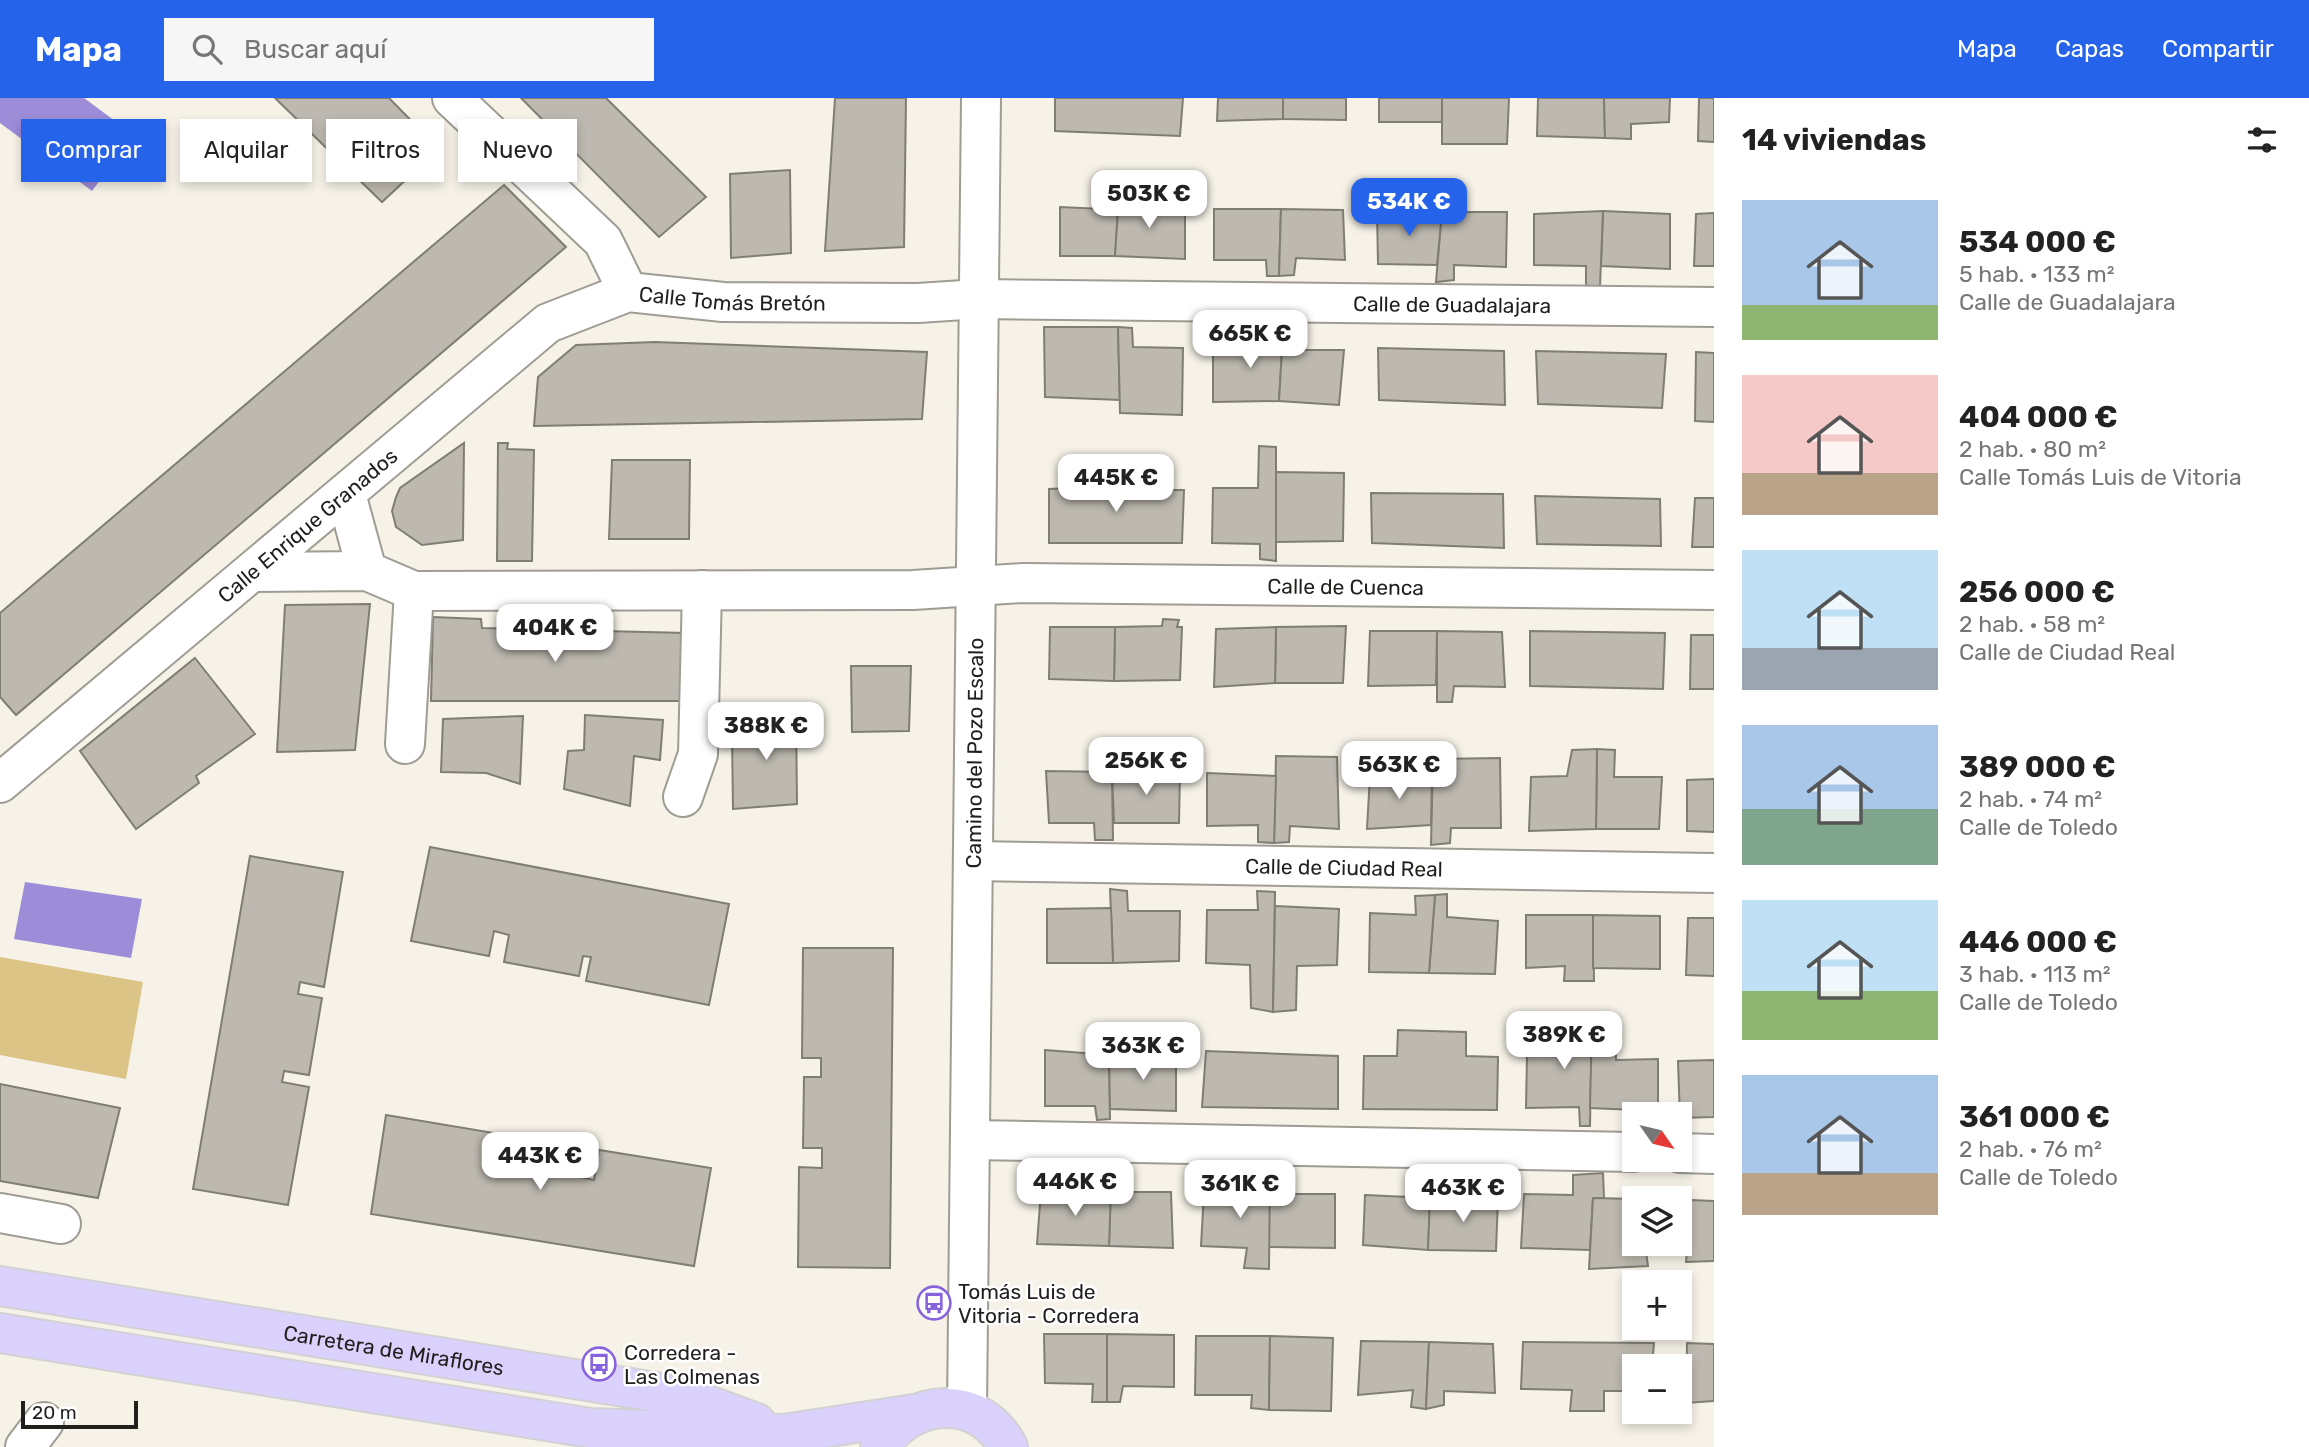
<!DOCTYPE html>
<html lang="es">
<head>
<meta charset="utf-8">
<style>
	:root { --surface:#fff; --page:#f6f6f6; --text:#222; --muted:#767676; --accent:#2563eb }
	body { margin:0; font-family:Rubik,sans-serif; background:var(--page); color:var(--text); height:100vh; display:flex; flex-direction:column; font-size:26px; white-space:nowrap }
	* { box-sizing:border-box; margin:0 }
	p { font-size:23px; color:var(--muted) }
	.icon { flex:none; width:38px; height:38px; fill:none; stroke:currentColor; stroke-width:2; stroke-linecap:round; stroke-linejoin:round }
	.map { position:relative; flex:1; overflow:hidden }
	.sheet { display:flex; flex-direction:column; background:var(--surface); width:595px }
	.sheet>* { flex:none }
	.top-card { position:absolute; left:21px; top:21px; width:665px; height:63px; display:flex; gap:14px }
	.needle { width:46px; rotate:124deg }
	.tools { position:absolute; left:1622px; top:1004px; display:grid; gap:14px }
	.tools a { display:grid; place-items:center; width:70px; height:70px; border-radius:0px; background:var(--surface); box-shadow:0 4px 10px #0003; font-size:35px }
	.scale { position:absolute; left:21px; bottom:18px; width:117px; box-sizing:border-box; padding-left:7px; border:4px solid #201f1c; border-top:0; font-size:19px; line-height:24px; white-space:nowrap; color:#201f1c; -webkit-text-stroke:5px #fff; paint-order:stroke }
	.price { position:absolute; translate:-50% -60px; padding:0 16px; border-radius:14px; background:#fff; color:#222; font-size:23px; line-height:46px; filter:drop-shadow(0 2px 4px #0008) }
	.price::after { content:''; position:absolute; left:50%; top:42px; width:21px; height:16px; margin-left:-10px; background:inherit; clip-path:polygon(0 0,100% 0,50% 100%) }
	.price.current { background:var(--accent); color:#fff }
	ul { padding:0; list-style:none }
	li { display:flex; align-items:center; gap:21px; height:175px; padding:0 28px }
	li span { display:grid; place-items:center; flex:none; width:196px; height:140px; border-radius:0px; color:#555 }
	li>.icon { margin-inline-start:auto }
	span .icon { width:84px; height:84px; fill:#fffc; stroke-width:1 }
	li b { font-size:30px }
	h2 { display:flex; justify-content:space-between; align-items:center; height:84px; padding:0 28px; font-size:30px }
	.tag { padding:0 24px; border-radius:0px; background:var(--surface); box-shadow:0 4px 10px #0003; font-size:24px; line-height:63px }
	.tag.current { background:var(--accent); color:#fff }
	header { display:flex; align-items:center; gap:42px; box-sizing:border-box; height:98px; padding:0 35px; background:var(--accent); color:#fff }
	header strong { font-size:33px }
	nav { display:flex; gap:38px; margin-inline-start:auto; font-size:24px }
	.search { width:490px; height:63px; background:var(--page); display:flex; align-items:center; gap:18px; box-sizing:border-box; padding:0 24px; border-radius:0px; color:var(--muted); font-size:26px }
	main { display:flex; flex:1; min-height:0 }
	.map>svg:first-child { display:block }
	.green { fill:#dbc485 }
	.water { fill:#9d8cd8 }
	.building { fill:#bdb9b0; stroke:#807d74; stroke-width:2 }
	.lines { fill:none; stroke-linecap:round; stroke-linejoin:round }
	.minor-casing { stroke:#9f9c93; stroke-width:42 }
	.major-casing { stroke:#d2d2d2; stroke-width:42 }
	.minor { stroke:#fff; stroke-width:38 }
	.major { stroke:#dad1fd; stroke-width:38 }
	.labels { text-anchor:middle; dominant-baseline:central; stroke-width:5; stroke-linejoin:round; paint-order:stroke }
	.street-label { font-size:21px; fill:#201f1c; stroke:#fff }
	.poi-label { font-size:21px; fill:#201f1c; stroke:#fff; text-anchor:start }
</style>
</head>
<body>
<header>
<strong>Mapa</strong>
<div class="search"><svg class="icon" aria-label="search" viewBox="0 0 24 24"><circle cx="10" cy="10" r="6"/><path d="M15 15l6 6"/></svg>Buscar aquí</div>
<nav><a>Mapa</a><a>Capas</a><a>Compartir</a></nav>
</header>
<main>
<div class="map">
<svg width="1714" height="1349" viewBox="0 0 1714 1349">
	<rect width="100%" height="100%" fill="#f6f2e8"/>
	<!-- green -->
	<path class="green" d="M 0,859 L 143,884 L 126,981 L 0,957 Z"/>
	<!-- water -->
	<g class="water">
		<path d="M 0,0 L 84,0 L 134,37 L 92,93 L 0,25 Z"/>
		<path d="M 25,784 L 142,801 L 131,860 L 14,841 Z"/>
	</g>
	<!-- building -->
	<g class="building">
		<path d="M 275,0 L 389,0 L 439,51 L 382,104 Z"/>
		<path d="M 521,0 L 606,0 L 706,99 L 659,139 Z"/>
		<path d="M 835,0 L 906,0 L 904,149 L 825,153 Z"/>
		<path d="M 1055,0 L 1183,0 L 1180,38 L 1055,33 Z"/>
		<path d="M 1218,0 L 1283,0 L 1283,21 L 1217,23 Z"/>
		<path d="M 1283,0 L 1346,0 L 1346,22 L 1283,21 Z"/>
		<rect x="1379" y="0" width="63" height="24"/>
		<path d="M 1442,0 L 1509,0 L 1507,46 L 1442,46 Z"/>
		<path d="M 1538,0 L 1604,0 L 1605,40 L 1537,38 Z"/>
		<path d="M 1604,0 L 1670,0 L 1669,24 L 1631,26 L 1631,41 L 1605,40 Z"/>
		<path d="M 1699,0 L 1714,0 L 1714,44 L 1698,43 Z"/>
		<path d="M 790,72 L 791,155 L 731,160 L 730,76 Z"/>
		<path d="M 504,87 L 566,149 L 16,617 L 0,599 L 0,515 Z"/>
		<path d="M 1103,96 L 1119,96 L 1115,158 L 1060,158 L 1060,109 L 1103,111 Z"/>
		<path d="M 1119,96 L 1139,96 L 1140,110 L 1185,110 L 1185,161 L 1115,158 Z"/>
		<path d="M 1459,98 L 1459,114 L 1507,114 L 1506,169 L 1454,167 L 1454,182 L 1436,184 L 1443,99 Z"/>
		<path d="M 1214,111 L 1281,111 L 1279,178 L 1267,178 L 1266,162 L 1214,162 Z"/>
		<path d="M 1281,111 L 1343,112 L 1345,162 L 1296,160 L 1294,177 L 1279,178 Z"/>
		<path d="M 1377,113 L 1442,114 L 1437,167 L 1378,166 Z"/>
		<path d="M 1603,113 L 1670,116 L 1670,171 L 1601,168 Z"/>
		<path d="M 1603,113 L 1600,189 L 1586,190 L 1586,168 L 1534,167 L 1534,116 Z"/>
		<path d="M 1714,115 L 1714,168 L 1694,168 L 1696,116 Z"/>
		<path d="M 1044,229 L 1118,229 L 1120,302 L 1045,299 Z"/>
		<path d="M 1118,229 L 1132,230 L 1133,249 L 1183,250 L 1182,317 L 1120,315 Z"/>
		<path d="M 1264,232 L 1292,232 L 1291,252 L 1282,252 L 1279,303 L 1213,304 L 1213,249 L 1262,249 Z"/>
		<path d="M 655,244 L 927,254 L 922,321 L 534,328 L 538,279 L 576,247 Z"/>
		<path d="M 1378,250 L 1504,253 L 1505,307 L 1379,302 Z"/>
		<path d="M 1282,252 L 1344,252 L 1339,307 L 1279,303 Z"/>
		<path d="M 1536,253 L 1666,256 L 1662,310 L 1538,306 Z"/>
		<path d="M 1696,254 L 1714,255 L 1714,324 L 1695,323 Z"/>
		<path d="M 464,345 L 463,442 L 422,447 L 396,429 L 392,413 L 396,399 L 400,390 Z"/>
		<path d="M 498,345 L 508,345 L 507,351 L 534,352 L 532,463 L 497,463 Z"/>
		<path d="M 1259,348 L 1276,349 L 1276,463 L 1260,461 L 1260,446 L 1212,445 L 1213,390 L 1258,390 Z"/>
		<path d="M 612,362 L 690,362 L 689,441 L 609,441 Z"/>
		<path d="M 1276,374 L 1344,375 L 1343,443 L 1276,444 Z"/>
		<path d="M 1100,376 L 1135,376 L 1136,392 L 1184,392 L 1182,445 L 1049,445 L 1049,391 L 1098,389 Z"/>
		<path d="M 1371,395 L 1503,396 L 1504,450 L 1372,445 Z"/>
		<path d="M 1535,398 L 1660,401 L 1661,448 L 1537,446 Z"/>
		<path d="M 1695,400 L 1714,400 L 1714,449 L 1692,449 Z"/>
		<path d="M 370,506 L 355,652 L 277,654 L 285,507 Z"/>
		<path d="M 433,519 L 481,521 L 482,530 L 687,535 L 687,603 L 431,603 Z"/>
		<path d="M 1163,521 L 1179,522 L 1177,529 L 1182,529 L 1180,582 L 1114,583 L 1115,529 L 1162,528 Z"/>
		<path d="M 1346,528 L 1343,585 L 1275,585 L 1276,529 Z"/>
		<path d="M 1050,529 L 1115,529 L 1114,583 L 1049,581 Z"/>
		<path d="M 1276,529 L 1275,585 L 1214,589 L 1216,531 Z"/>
		<path d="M 1370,533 L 1437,533 L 1436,587 L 1368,588 Z"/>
		<path d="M 1437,533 L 1502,534 L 1505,589 L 1454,588 L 1452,604 L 1437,604 Z"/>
		<path d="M 1530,533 L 1665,535 L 1663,591 L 1530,588 Z"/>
		<path d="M 1691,537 L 1714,537 L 1714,591 L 1690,591 Z"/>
		<path d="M 195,560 L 255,636 L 196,678 L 199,685 L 136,731 L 80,653 Z"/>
		<path d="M 851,568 L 911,568 L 909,633 L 852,634 Z"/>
		<path d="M 756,612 L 796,613 L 797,706 L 733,711 L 732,637 L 755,631 Z"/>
		<path d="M 585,617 L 663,622 L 660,662 L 634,658 L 630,708 L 564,691 L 568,653 L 584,652 Z"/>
		<path d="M 523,618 L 520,686 L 486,675 L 441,674 L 443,621 Z"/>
		<path d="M 1597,651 L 1615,652 L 1614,679 L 1662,679 L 1659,731 L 1596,731 Z"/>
		<path d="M 1597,651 L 1596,731 L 1529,733 L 1531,679 L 1567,678 L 1572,652 Z"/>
		<path d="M 1276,658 L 1337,659 L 1339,731 L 1290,728 L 1289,744 L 1274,745 Z"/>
		<path d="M 1500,660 L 1501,730 L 1451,730 L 1450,745 L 1431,747 L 1433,661 Z"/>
		<path d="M 1046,673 L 1112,674 L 1113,742 L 1095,742 L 1094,725 L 1049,725 Z"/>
		<path d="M 1112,674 L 1180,674 L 1179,725 L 1114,725 Z"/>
		<path d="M 1207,675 L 1276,678 L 1274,745 L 1258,744 L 1258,727 L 1207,728 Z"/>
		<path d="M 1370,677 L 1432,678 L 1431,727 L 1367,731 Z"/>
		<path d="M 1714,681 L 1714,734 L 1687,733 L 1687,682 Z"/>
		<path d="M 430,749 L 729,806 L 709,907 L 586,883 L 591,859 L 583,858 L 579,878 L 504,864 L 509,837 L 494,833 L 489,858 L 411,843 Z"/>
		<path d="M 250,758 L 343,774 L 324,889 L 300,884 L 298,896 L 322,900 L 309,977 L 284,973 L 282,984 L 309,989 L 288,1107 L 193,1091 Z"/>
		<path d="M 1110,791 L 1127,793 L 1128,813 L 1180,813 L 1179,863 L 1113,865 Z"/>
		<path d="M 1257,793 L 1275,794 L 1273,914 L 1251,910 L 1250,867 L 1206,865 L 1207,812 L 1258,812 Z"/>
		<path d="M 1447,796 L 1447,819 L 1498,823 L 1495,876 L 1429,875 L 1435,797 Z"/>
		<path d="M 1435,797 L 1429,875 L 1369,874 L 1370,815 L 1416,817 L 1415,798 Z"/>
		<path d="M 1275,808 L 1339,811 L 1337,867 L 1297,868 L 1296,912 L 1273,914 Z"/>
		<path d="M 1111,810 L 1113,865 L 1047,865 L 1047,811 Z"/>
		<path d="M 1526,817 L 1593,817 L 1594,883 L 1564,883 L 1565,868 L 1526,870 Z"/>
		<path d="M 1593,817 L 1660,818 L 1660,871 L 1593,870 Z"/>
		<path d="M 1688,820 L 1714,820 L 1714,878 L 1686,877 Z"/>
		<path d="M 803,850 L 893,850 L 890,1170 L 798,1169 L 799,1069 L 822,1070 L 822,1050 L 803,1050 L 804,979 L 821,979 L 821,960 L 802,960 Z"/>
		<path d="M 1563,914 L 1592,917 L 1590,1028 L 1580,1028 L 1579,1009 L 1526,1010 L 1527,957 L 1561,957 Z"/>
		<path d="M 1592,926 L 1615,927 L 1616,962 L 1658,961 L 1658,1013 L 1590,1010 Z"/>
		<path d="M 1398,932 L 1466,934 L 1466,958 L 1498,959 L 1497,1012 L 1363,1011 L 1364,958 L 1397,958 Z"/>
		<path d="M 1045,952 L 1109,957 L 1110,1021 L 1097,1022 L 1095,1008 L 1045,1008 Z"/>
		<path d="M 1206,953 L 1338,958 L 1338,1011 L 1202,1009 Z"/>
		<path d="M 1176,956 L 1176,1013 L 1110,1011 L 1109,957 Z"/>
		<path d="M 1714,962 L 1714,1019 L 1680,1020 L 1678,963 Z"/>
		<path d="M 0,986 L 120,1010 L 98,1100 L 0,1083 Z"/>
		<path d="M 386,1017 L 494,1035 L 490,1061 L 504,1063 L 508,1039 L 585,1052 L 580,1079 L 594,1082 L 599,1052 L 711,1070 L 694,1168 L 371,1116 Z"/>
		<path d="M 1270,1072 L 1285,1074 L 1285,1096 L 1335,1096 L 1335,1150 L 1268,1149 Z"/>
		<path d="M 1270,1072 L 1269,1171 L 1244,1170 L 1247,1150 L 1201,1148 L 1204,1094 L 1252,1092 L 1253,1073 Z"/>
		<path d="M 1603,1075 L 1604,1100 L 1593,1100 L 1590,1152 L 1521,1150 L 1524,1096 L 1573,1097 L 1573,1077 Z"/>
		<path d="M 1111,1076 L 1123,1077 L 1123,1094 L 1171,1094 L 1173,1150 L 1109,1148 Z"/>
		<path d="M 1041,1093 L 1111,1093 L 1109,1148 L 1037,1146 Z"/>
		<path d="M 1365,1097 L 1430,1100 L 1428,1152 L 1363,1147 Z"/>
		<path d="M 1430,1100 L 1498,1100 L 1496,1153 L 1428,1152 Z"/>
		<path d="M 1593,1100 L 1634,1101 L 1634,1146 L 1654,1146 L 1654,1154 L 1646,1153 L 1648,1168 L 1589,1171 Z"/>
		<path d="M 1691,1102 L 1714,1103 L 1714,1163 L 1686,1164 Z"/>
		<path d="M 1044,1236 L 1107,1236 L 1107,1304 L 1092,1304 L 1093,1286 L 1045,1285 Z"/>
		<path d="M 1107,1236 L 1174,1237 L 1174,1289 L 1123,1288 L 1120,1304 L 1107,1304 Z"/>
		<path d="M 1196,1238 L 1270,1238 L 1269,1312 L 1251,1310 L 1252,1297 L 1195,1297 Z"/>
		<path d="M 1270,1238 L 1333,1240 L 1331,1313 L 1269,1312 Z"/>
		<path d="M 1361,1243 L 1429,1244 L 1426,1311 L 1411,1309 L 1413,1292 L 1358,1297 Z"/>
		<path d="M 1429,1244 L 1493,1246 L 1495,1295 L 1444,1293 L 1444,1307 L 1426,1311 Z"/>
		<path d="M 1523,1244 L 1654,1245 L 1652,1269 L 1634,1269 L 1634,1293 L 1604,1293 L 1604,1313 L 1570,1313 L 1572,1292 L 1521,1291 Z"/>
		<path d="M 1687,1245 L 1714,1246 L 1714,1303 L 1686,1305 Z"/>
	</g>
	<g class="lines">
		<defs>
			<g id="minor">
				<path d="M 452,0 L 603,143 L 628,194"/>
				<path d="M 346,396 L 367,473"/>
				<path id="s1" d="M 254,474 L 367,473 L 414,493 L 913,492 L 1023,485 L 1714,492"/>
				<path d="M 405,646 L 414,493"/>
				<path id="s2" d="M 0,685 L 548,225 L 628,194 L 723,204 L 918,205 L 979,201 L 1714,209"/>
				<path d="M 683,699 L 698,656 L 702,492"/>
				<path id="s3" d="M 973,763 L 1714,775"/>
				<path d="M 970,1042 L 1634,1054"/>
				<path d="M 1680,1055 L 1714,1056"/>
				<path d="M 0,1115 L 61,1126"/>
				<path id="s4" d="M 967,1311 L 981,0"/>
				<path d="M 25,1349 L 44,1324"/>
			</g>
			<g id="major">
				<path id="s5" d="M 0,1188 L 686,1299 L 756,1325"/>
				<path d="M 0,1235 L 590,1330 L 784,1336 L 914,1316"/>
				<path d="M 880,1349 C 910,1299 980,1295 1008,1349"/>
			</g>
		</defs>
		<!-- minor casing -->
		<use href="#minor" class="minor-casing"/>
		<!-- major casing -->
		<use href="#major" class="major-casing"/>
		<!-- minor -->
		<use href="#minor" class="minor"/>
		<!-- major -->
		<use href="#major" class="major"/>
	</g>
	<!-- icons -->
	<defs>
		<symbol id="bus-ring" viewBox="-11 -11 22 22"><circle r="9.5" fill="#fff" stroke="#8763dd" stroke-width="1.5"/><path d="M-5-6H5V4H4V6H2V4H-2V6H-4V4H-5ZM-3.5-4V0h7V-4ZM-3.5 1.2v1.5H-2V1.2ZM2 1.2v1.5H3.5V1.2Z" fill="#8763dd"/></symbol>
	</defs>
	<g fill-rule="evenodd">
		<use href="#bus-ring" x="915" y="1186" width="38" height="38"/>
		<use href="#bus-ring" x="580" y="1247" width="38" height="38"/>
	</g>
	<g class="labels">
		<!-- street labels -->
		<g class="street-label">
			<text stroke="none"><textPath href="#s2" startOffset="906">Calle Tomás Bretón</textPath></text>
			<text stroke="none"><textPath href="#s2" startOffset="1626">Calle de Guadalajara</textPath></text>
			<text stroke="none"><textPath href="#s2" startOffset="401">Calle Enrique Granados</textPath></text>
			<text stroke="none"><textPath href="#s1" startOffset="1096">Calle de Cuenca</textPath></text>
			<text stroke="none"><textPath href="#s4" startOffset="656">Camino del Pozo Escalo</textPath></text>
			<text stroke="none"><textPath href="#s3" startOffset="371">Calle de Ciudad Real</textPath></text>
			<text stroke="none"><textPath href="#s5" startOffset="399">Carretera de Miraflores</textPath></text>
		</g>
		<!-- poi labels -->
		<g class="poi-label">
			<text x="958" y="1193">Tomás Luis de<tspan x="958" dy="24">Vitoria - Corredera</tspan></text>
			<text x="624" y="1254">Corredera -<tspan x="624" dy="24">Las Colmenas</tspan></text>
		</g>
	</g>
</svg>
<div class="tools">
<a><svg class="needle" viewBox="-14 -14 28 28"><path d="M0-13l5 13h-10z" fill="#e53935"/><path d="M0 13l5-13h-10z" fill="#767676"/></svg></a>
<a><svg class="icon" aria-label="layers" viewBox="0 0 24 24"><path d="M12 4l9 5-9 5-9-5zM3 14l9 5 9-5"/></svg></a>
<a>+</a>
<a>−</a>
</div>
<div class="scale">20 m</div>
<b class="price" style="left:1149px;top:132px">503K €</b>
<b class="price current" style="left:1409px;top:140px">534K €</b>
<b class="price" style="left:1250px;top:272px">665K €</b>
<b class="price" style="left:1116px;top:416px">445K €</b>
<b class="price" style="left:555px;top:566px">404K €</b>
<b class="price" style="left:766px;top:664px">388K €</b>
<b class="price" style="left:1146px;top:699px">256K €</b>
<b class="price" style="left:1399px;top:703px">563K €</b>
<b class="price" style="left:1564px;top:973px">389K €</b>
<b class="price" style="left:1143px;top:984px">363K €</b>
<b class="price" style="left:540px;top:1094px">443K €</b>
<b class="price" style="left:1075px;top:1120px">446K €</b>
<b class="price" style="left:1240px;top:1122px">361K €</b>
<b class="price" style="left:1463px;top:1126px">463K €</b>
<div class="top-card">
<a class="tag current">Comprar</a>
<a class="tag">Alquilar</a>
<a class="tag">Filtros</a>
<a class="tag">Nuevo</a>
</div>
</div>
<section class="sheet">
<h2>14 viviendas<svg class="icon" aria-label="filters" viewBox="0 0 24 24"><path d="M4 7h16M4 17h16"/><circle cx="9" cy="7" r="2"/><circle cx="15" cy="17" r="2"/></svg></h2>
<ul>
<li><span style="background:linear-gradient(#a9c7e8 75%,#8fb573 0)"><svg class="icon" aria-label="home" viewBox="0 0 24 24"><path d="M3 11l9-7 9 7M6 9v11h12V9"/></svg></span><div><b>534 000 €</b><p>5 hab. · 133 m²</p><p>Calle de Guadalajara</p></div></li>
<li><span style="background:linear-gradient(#f6c9c9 70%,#b9a48a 0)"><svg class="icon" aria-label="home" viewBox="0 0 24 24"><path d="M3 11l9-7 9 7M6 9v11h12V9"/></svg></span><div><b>404 000 €</b><p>2 hab. · 80 m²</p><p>Calle Tomás Luis de Vitoria</p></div></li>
<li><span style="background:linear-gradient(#bfe0f5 70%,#9aa5b1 0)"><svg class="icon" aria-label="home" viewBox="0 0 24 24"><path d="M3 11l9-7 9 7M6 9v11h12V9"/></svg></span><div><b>256 000 €</b><p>2 hab. · 58 m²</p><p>Calle de Ciudad Real</p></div></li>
<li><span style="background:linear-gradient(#a9c7e8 60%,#7fa58c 0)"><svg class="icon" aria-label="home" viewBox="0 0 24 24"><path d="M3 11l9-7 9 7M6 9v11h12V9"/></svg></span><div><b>389 000 €</b><p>2 hab. · 74 m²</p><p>Calle de Toledo</p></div></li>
<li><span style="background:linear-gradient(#bfe0f5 65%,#8fb573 0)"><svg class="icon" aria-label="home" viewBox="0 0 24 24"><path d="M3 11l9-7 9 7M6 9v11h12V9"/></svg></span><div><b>446 000 €</b><p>3 hab. · 113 m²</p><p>Calle de Toledo</p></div></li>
<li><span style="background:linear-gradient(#a9c7e8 70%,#b9a48a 0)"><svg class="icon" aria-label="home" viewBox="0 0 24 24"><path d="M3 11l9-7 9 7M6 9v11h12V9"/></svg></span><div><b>361 000 €</b><p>2 hab. · 76 m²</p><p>Calle de Toledo</p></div></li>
</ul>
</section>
</main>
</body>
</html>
